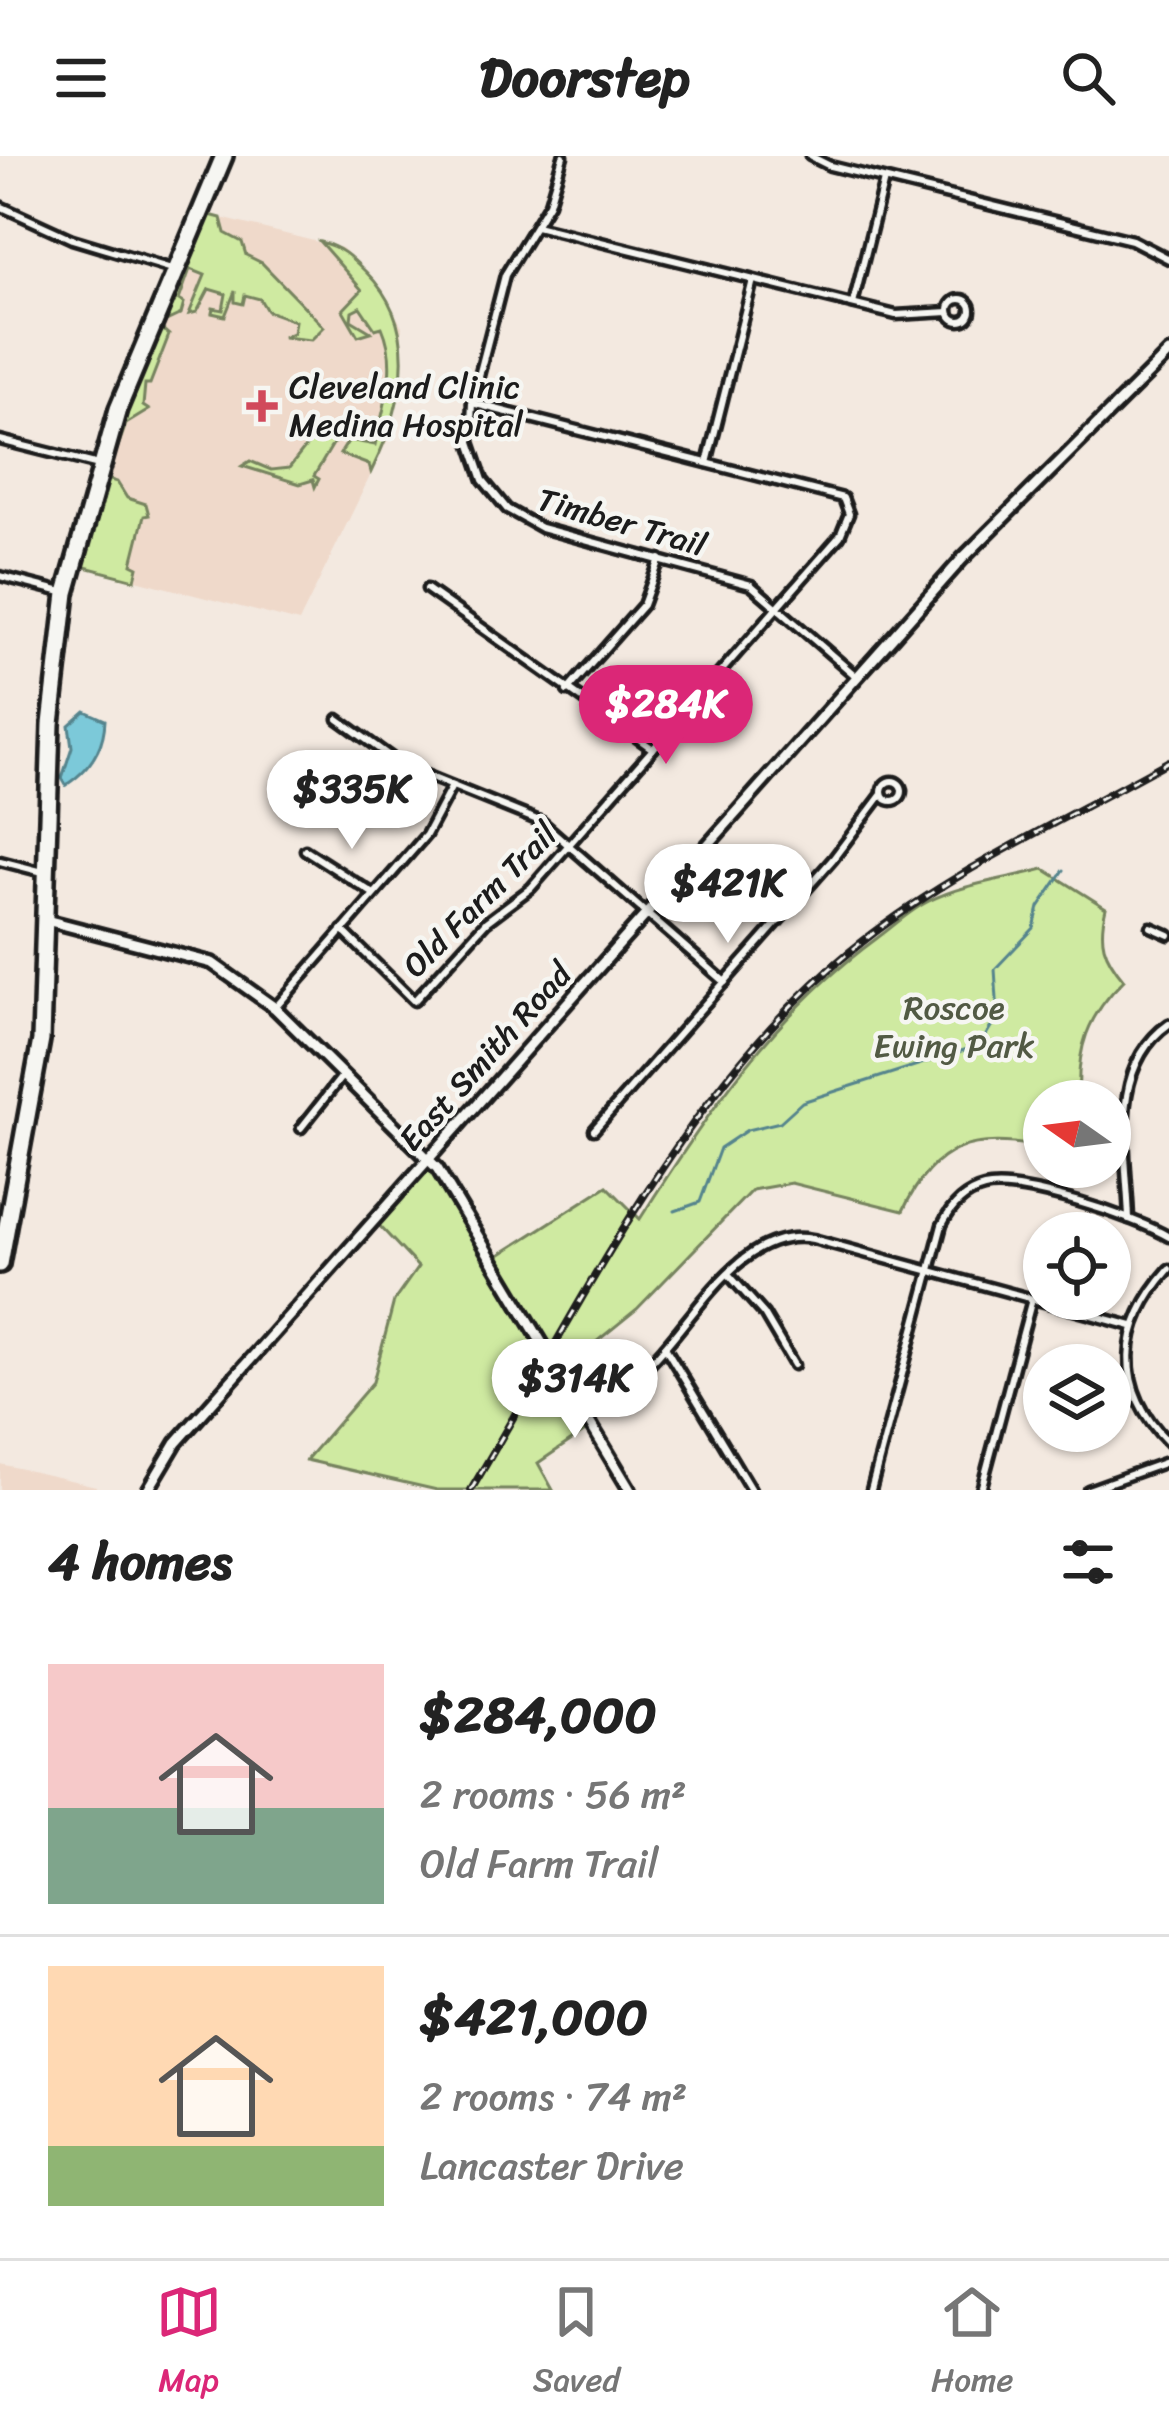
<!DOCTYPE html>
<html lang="en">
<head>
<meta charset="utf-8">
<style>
	:root { --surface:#fff; --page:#f2f2f2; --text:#222; --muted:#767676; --line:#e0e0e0; --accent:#db2777 }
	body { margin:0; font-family:Sriracha,sans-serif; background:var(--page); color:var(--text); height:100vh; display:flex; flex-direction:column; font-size:45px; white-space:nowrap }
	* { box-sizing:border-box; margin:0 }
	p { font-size:39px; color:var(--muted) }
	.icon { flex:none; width:66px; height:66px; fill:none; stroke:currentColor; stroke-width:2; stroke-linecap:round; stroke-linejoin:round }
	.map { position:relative; height:1334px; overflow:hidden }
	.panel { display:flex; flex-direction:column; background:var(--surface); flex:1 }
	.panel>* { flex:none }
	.needle { width:78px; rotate:284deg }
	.buttons { position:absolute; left:1023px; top:924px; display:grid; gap:24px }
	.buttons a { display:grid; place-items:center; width:108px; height:108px; border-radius:50%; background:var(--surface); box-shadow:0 3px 9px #0004; font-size:60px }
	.price { position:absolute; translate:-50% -102px; padding:0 27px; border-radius:42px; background:#fff; color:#222; font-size:39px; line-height:78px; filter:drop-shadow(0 3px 6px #0008) }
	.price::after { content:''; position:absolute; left:50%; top:72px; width:36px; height:27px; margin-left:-18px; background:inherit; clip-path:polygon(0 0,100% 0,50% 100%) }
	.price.current { background:var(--accent); color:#fff }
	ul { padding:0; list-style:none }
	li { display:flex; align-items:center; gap:36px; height:300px; padding:0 48px }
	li+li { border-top:3px solid var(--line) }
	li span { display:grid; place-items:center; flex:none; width:336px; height:240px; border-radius:0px; color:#555 }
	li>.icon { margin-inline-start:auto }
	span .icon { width:144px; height:144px; fill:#fffc; stroke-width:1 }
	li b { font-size:51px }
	h2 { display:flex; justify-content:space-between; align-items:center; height:144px; padding:0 48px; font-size:51px }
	header { display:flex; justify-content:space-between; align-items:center; height:156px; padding:0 48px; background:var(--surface); font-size:54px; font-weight:800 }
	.dock { display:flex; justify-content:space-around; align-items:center; height:168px; border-top:3px solid var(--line); background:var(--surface); font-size:33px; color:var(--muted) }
	.dock a { display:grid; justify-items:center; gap:6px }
	.dock .current { color:var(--accent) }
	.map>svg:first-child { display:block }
	.built { fill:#efd9ca }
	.green { fill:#cfeaa1; stroke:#76835e; stroke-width:3 }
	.water { fill:#7bc9d9; stroke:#55848d; stroke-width:3 }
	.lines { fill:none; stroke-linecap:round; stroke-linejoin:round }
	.stream { stroke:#55848d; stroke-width:3 }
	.street-casing { stroke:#1c1c1c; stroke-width:15 }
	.secondary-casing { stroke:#1c1c1c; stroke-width:18 }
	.highway-casing { stroke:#1c1c1c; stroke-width:24 }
	.street { stroke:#f6f6f2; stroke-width:6 }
	.secondary { stroke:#f6f6f2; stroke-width:9 }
	.highway { stroke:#f6f6f2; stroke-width:15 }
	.rail-casing { stroke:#1c1c1c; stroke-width:8 }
	.rail { stroke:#f6f6f2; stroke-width:3; stroke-dasharray:9; stroke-linecap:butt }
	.poi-dot { fill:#d1495b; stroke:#f6f6f2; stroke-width:4.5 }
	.labels { text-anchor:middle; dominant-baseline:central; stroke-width:9; stroke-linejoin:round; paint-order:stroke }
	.poi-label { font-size:33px; fill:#1c1c1c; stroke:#f6f6f2; text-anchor:start }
	.street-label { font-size:33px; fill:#1c1c1c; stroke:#f6f6f2 }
	.park-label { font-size:33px; fill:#525a44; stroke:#f6f6f2 }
</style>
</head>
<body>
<header><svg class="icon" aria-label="menu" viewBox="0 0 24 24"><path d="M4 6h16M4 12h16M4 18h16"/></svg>Doorstep<svg class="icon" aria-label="search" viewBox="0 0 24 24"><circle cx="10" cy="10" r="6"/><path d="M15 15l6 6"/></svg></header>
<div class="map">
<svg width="1169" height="1334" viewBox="0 0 1169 1334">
	<rect width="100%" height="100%" fill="#f3e9e0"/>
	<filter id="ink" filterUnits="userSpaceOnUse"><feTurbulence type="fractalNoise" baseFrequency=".00833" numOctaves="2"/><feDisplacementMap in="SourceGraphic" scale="24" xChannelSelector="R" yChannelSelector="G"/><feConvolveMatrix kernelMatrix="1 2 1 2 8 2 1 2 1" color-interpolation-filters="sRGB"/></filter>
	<g filter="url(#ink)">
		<!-- built -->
		<g class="built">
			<path d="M 209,59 L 342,92 L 375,124 L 402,170 L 401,224 L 391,277 L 299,466 L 82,410 L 115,282 Z"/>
			<path d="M 0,1308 L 96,1330 L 95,1334 L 0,1334 Z"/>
		</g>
		<!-- green -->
		<g class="green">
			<path d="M 206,58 L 221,62 L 225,77 L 242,86 L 246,99 L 262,107 L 324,171 L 311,184 L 283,181 L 293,177 L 295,165 L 267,155 L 260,143 L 245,139 L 243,148 L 235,146 L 235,135 L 225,160 L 212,157 L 213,152 L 223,154 L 226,138 L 209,133 L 197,156 L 189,158 L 205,119 L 190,113 L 179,144 L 184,147 L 181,158 L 168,164 L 165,151 Z"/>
			<path d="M 320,86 C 341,91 350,100 366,116 C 423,172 403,251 371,316 L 369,309 L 340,298 L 349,284 L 375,289 C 384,249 399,210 382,171 L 375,173 L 360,151 L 352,155 L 351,164 L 371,176 L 358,180 L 343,154 L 362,134 Z"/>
			<path d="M 160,171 L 169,179 L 150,228 L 145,228 L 143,250 L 149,254 L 126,268 L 113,305 L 109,303 L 123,251 Z"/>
			<path d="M 316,278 L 336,283 L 314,320 L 319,323 L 315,331 L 313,324 L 300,328 L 242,310 L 250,305 L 271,314 L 289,312 Z"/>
			<path d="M 107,323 L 117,326 L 127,342 L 146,348 L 149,359 L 144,360 L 132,408 L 138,411 L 135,424 L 81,410 Z"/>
			<path d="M 1044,713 L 1106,752 C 1098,783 1103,799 1124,824 C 1087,860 1076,893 1079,945 L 1044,945 L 1044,992 C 974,977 934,988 903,1055 L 791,1027 L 752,1034 L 637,1153 L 564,1212 L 496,1101 L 607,1030 L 640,1063 C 707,957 774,858 876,783 C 893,771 910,754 929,745 C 962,728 1008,723 1044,713 Z"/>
			<path d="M 430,1006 L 588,1273 L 538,1307 L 553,1334 L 437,1334 L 306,1304 L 373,1226 L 394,1145 L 418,1111 L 376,1066 Z"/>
		</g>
		<!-- water -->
		<path class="water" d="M 85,555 L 105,564 C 104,592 89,614 66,629 L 62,622 L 72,591 L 69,569 Z"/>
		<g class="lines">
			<!-- stream -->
			<path class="stream" d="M 675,1055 L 700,1046 L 720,992 L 747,974 L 780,966 L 802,946 L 980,889 L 998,859 L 995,813 L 1034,772 L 1039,751 L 1064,714"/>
			<defs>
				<g id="street">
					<path d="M 563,0 L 549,47 L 505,119 L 472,247 L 470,286 L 483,324 L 507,353 L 541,372 L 751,429 L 857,521"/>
					<path d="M 810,0 L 830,10 L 1132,84 L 1169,103"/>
					<path d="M 0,50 L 72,83 L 172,113"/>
					<path d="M 536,70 L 896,159 L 949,156"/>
					<circle cx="960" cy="154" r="11"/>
					<path d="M 853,148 L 884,24"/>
					<path d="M 0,284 L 99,309"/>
					<path d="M 707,307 L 753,124"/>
					<path d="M 0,420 L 66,437"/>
					<path d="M 427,433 L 653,593"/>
					<path d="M 567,535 L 643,449 L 660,403"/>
					<path d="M 338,563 L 403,610 L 542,666 L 725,826"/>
					<circle cx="892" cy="635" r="10"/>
					<path d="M 305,694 L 374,738"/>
					<path d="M 0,705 L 43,716"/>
					<path d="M 1151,771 L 1169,779"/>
					<path d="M 342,774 L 414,845 L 486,766 L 531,732 L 840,380 L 849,358 L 843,342 L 472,247"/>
					<path d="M 275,852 L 426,679 L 451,632"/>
					<path d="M 301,972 L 343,919"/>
					<path d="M 594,974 L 833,703 L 882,638"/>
					<path d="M 1129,1063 C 1127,998 1107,911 1169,868"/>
					<path d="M 1169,1113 C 1119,1169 1113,1232 1169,1287"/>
					<path d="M 730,1120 L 764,1158 L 794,1209"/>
					<path d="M 665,1191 L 751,1334"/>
					<path d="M 582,1253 C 603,1241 626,1229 644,1213 C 692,1170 738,1069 813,1083 L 1132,1170"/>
					<path d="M 871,1334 L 942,1069 C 951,1051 964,1037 984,1032 C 1020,1023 1136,1061 1169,1081"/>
					<path d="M 981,1334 L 1032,1143"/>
					<path d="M 1088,1334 L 1169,1305"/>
				</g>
				<g id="secondary">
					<path d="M 46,764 L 212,807 L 275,852 L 437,1012 L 630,1334"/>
					<path d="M 148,1334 L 176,1287 L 962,403 L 1169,197"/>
				</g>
				<path id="highway" d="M 0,1108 L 41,884 L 51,568 L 66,437 L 118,253 L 224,0"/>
			</defs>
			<!-- street casing -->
			<use href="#street" class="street-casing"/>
			<!-- secondary casing -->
			<use href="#secondary" class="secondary-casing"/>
			<!-- highway casing -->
			<use href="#highway" class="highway-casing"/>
			<!-- street -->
			<use href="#street" class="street"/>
			<!-- secondary -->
			<use href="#secondary" class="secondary"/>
			<!-- highway -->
			<use href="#highway" class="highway"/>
			<defs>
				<path id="rail" d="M 471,1334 C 582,1148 689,921 862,786 C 955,713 1066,663 1169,605"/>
			</defs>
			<!-- rail casing -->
			<use href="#rail" class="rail-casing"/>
			<!-- rail -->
			<use href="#rail" class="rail"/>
		</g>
	</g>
	<!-- markers -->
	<path class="poi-dot" d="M256 232h12v12h12v12h-12v12h-12v-12h-12v-12h12z"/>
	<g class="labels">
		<!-- poi labels -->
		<g class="poi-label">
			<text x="289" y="231">Cleveland Clinic<tspan x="289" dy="38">Medina Hospital</tspan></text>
		</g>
		<!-- street labels -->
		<g class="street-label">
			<text transform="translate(622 366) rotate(16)">Timber Trail</text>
			<text transform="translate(480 744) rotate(-45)">Old Farm Trail</text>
			<text transform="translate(485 901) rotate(-48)">East Smith Road</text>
		</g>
		<!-- park labels -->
		<g class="park-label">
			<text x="954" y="852">Roscoe<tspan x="954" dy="38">Ewing Park</tspan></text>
		</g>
	</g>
</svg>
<div class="buttons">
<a><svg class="needle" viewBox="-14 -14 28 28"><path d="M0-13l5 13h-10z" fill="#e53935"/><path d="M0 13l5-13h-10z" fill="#767676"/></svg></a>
<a><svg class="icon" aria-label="locate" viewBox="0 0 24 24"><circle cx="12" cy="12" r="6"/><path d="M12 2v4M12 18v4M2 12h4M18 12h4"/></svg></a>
<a><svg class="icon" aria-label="layers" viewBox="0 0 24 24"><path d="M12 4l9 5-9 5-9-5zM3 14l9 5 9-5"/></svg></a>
</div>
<b class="price current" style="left:666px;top:611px">$284K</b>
<b class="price" style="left:352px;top:696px">$335K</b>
<b class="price" style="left:728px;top:790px">$421K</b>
<b class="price" style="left:575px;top:1285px">$314K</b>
</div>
<section class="panel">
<h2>4 homes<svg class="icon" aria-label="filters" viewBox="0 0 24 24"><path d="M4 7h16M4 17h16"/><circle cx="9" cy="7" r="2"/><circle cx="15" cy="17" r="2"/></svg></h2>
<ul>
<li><span style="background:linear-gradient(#f6c9c9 60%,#7fa58c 0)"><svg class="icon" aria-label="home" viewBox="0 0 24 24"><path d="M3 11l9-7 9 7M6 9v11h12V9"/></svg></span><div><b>$284,000</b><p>2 rooms · 56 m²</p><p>Old Farm Trail</p></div></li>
<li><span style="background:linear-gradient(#ffd9b3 75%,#8fb573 0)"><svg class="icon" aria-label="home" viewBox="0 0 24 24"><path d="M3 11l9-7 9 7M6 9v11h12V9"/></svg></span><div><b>$421,000</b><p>2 rooms · 74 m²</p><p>Lancaster Drive</p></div></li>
</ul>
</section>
<nav class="dock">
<a class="current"><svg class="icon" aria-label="map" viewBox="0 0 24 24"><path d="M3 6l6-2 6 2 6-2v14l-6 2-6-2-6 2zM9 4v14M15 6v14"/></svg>Map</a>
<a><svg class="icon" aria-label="saved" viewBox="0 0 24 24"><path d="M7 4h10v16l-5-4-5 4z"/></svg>Saved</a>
<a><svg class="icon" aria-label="home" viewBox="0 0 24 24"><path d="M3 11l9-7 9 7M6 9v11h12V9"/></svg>Home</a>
</nav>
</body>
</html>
